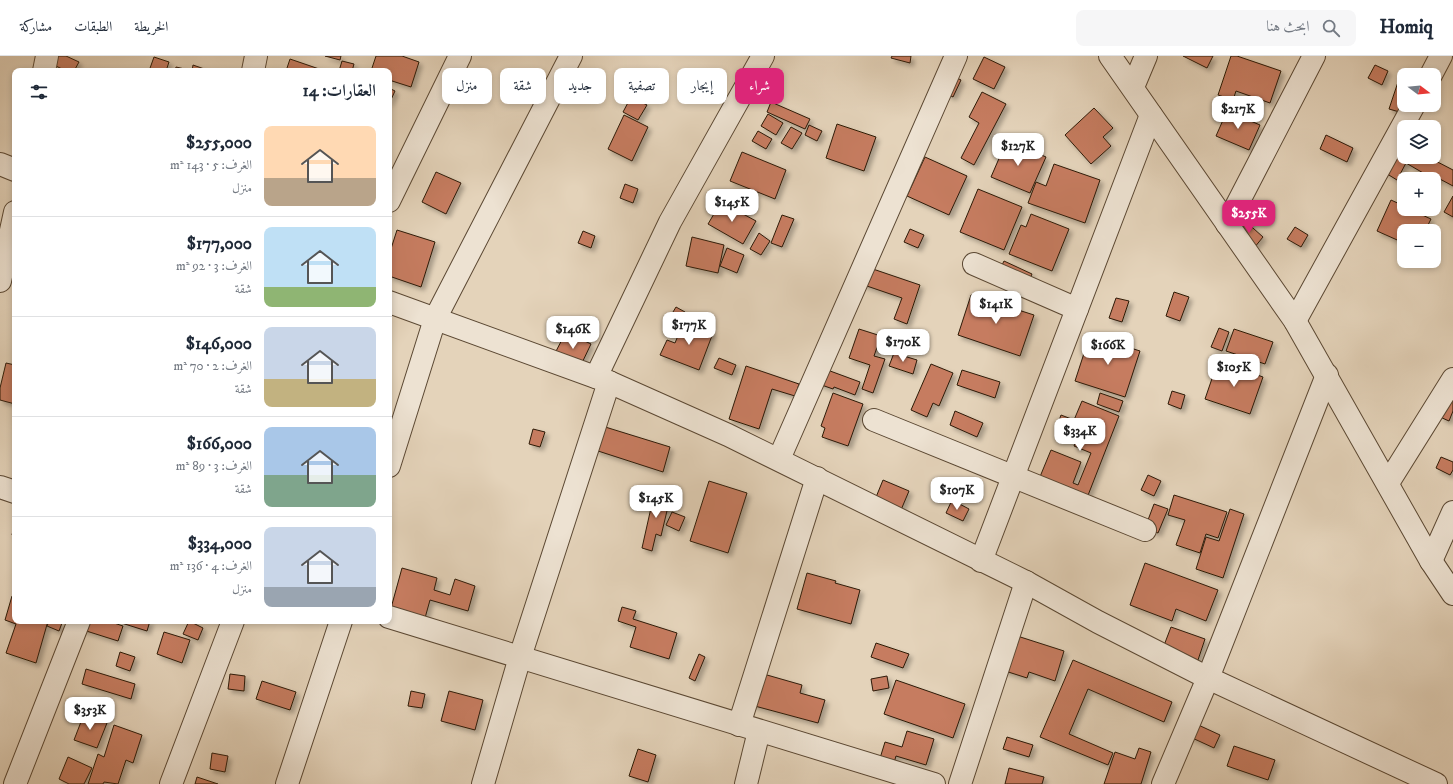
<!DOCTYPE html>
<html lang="ar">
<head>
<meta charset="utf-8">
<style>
	:root { --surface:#fff; --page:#f6f6f7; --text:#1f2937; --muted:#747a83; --line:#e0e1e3; --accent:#db2777 }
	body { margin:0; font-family:"IM FELL DW Pica",Amiri,serif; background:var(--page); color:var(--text); direction:rtl; height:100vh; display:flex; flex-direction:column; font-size:15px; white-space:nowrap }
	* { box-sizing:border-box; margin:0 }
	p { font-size:13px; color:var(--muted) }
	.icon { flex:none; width:22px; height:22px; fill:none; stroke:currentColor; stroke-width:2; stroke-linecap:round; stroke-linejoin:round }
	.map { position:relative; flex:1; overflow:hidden; direction:ltr }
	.sheet { position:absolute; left:12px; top:12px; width:380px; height:556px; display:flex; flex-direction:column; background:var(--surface); border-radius:8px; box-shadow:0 2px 6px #0003; direction:rtl }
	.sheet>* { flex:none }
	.banner { position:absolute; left:404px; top:12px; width:380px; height:36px; direction:rtl; display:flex; gap:8px }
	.needle { width:26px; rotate:106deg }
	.tools { position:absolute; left:1397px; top:12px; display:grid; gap:8px }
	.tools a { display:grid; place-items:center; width:44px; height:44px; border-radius:8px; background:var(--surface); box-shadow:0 2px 6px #0003; font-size:20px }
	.price { position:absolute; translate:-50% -34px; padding:0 9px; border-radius:8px; background:#fff; color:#222; font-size:13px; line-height:26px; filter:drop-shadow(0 1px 2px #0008) }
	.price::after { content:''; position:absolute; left:50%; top:24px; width:12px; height:9px; margin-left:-6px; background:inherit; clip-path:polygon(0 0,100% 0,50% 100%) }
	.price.active { background:var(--accent); color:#fff }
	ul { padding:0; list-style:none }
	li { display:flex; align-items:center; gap:12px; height:100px; padding:0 16px }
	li+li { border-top:1px solid var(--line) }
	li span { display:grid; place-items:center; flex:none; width:112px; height:80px; border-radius:8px; color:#555 }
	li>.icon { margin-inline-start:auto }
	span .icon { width:48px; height:48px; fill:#fffc; stroke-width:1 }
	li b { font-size:17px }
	h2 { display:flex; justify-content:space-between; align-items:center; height:48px; padding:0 16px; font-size:17px }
	.tag { padding:0 14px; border-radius:8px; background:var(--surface); box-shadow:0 2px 6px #0003; font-size:14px; line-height:36px }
	.tag.active { background:var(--accent); color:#fff }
	header { display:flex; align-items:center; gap:24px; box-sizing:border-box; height:56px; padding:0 20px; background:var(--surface); border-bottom:1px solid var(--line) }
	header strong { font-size:19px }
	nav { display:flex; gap:22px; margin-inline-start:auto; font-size:14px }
	.search { width:280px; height:36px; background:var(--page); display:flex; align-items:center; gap:10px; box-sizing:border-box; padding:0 14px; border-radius:8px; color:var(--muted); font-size:15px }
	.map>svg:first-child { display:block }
	.building { fill:#c67c61; stroke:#2d1a06; filter:url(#shadow) }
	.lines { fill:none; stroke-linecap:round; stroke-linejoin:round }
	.minor-casing { stroke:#5b4833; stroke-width:24 }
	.minor { stroke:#ede2d2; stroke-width:22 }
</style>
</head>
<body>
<header>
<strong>Homiq</strong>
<div class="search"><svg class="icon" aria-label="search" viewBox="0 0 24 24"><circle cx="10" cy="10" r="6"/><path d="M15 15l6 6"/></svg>ابحث هنا</div>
<nav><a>الخريطة</a><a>الطبقات</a><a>مشاركة</a></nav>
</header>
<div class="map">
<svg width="1453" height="728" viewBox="0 0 1453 728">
	<defs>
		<filter id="shadow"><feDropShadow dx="3.5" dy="3.5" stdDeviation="2" flood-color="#0004"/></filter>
	</defs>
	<rect width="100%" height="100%" fill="#e4d3ba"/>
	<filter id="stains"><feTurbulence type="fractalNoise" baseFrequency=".005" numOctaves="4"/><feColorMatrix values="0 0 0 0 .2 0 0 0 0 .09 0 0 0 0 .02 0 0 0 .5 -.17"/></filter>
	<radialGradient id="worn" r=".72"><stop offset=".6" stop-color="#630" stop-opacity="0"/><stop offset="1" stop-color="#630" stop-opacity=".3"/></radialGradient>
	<!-- building -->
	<g class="building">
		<path d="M 52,0 L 66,0 L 79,6 L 74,15 L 66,15 L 48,6 Z"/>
		<path d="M 325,0 L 341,0 L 340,4 Z"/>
		<path d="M 376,0 L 402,0 L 419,6 L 411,31 L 389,24 L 389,15 L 371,15 Z"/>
		<path d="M 892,0 L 911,0 L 910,7 L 891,2 Z"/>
		<path d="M 1183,0 L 1213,0 L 1207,12 Z"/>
		<path d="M 1231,0 L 1237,0 L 1281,15 L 1270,47 L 1236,35 L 1233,44 L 1218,39 Z"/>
		<path d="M 154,1 L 169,6 L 166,15 L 149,15 Z"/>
		<path d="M 984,1 L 1005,11 L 994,33 L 973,23 Z"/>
		<path d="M 290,3 L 325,15 L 286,15 Z"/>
		<path d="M 342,5 L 354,8 L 352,15 L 339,15 Z"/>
		<path d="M 193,9 L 210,15 L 192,15 Z"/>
		<path d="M 1375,9 L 1388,15 L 1382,29 L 1368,22 Z"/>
		<path d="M 176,11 L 189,14 L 189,15 L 175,15 Z"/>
		<path d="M 951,19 L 961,24 L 953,41 L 943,36 Z"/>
		<path d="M 1400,20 L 1404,22 L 1403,57 L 1389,53 Z"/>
		<path d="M 389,32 L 395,35 L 389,48 Z"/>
		<path d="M 982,36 L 1006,48 L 974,109 L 961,102 L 979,67 L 969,61 Z"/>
		<path d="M 631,41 L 647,49 L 638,64 L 623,56 Z"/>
		<path d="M 771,46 L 810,63 L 805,73 L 767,56 Z"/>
		<path d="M 1094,52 L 1113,72 L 1103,81 L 1111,90 L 1091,108 L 1065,79 Z"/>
		<path d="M 1227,55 L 1260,69 L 1249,94 L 1216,80 Z"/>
		<path d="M 768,58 L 783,67 L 776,79 L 761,70 Z"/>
		<path d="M 624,59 L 648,71 L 632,105 L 608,93 Z"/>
		<path d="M 837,68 L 876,81 L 864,115 L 826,102 Z"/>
		<path d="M 809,69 L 822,75 L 817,85 L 805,79 Z"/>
		<path d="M 791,71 L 802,77 L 792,93 L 781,87 Z"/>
		<path d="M 758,75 L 772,83 L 766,93 L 752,85 Z"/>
		<path d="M 1326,79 L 1353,92 L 1347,106 L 1320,93 Z"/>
		<path d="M 1007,84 L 1046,101 L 1030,137 L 991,121 Z"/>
		<path d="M 1404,88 L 1404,101 L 1428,101 L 1453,114 L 1453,130 L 1438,122 L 1437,125 L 1406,107 L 1397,124 L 1384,116 Z"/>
		<path d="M 742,96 L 786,114 L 775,143 L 730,125 Z"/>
		<path d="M 925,101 L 967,120 L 949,159 L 907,140 Z"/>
		<path d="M 1054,108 L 1100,124 L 1085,167 L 1028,147 L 1036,126 L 1046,130 Z"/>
		<path d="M 436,116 L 461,127 L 446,158 L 422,146 Z"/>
		<path d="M 625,128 L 638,133 L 633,147 L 620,142 Z"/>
		<path d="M 978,133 L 1022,151 L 1004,194 L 960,176 Z"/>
		<path d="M 1453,140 L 1453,161 L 1444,156 Z"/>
		<path d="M 1391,144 L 1404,150 L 1404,153 L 1409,153 L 1431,163 L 1425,175 L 1404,175 L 1404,187 L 1377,175 Z"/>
		<path d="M 721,146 L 756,165 L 743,188 L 708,168 Z"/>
		<path d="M 1031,158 L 1069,173 L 1052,215 L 1009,198 L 1021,169 L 1026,171 Z"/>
		<path d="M 782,159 L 794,163 L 782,191 L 771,187 Z"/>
		<path d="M 1244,164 L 1263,181 L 1254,192 L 1234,175 Z"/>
		<path d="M 1295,171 L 1308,179 L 1301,191 L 1287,183 Z"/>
		<path d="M 910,173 L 924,179 L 918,192 L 904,186 Z"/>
		<path d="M 397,174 L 435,186 L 421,231 L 389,220 L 389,199 Z"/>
		<path d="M 583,175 L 595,180 L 591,192 L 578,187 Z"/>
		<path d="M 759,177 L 770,185 L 761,199 L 750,193 Z"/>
		<path d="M 692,181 L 724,189 L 718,217 L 686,210 Z"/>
		<path d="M 727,192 L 744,199 L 737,217 L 720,210 Z"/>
		<path d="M 1004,205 L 1032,218 L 1027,229 L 999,215 Z"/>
		<path d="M 867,211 L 920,229 L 907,268 L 894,263 L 902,242 L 861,228 Z"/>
		<path d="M 1174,236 L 1189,241 L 1180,265 L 1166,260 Z"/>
		<path d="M 971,239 L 1034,259 L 1020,300 L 958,279 Z"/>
		<path d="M 1116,242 L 1129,245 L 1122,266 L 1109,262 Z"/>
		<path d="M 676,251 L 685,256 L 673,276 L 664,271 Z"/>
		<path d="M 684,265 L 713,277 L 699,314 L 660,299 L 667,284 L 675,287 Z"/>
		<path d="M 1219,272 L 1229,276 L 1222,295 L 1211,291 Z"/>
		<path d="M 859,273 L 881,280 L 874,300 L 885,303 L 873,337 L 862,333 L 870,309 L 849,302 Z"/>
		<path d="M 1234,273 L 1273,286 L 1265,308 L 1226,295 Z"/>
		<path d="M 566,276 L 591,288 L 580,311 L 554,299 Z"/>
		<path d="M 1090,279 L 1140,295 L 1125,341 L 1075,325 Z"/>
		<path d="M 894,297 L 917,304 L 913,318 L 889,310 Z"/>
		<path d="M 719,302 L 736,309 L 732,319 L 714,312 Z"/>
		<path d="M 1218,305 L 1263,321 L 1250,358 L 1205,343 Z"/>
		<path d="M 6,307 L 15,309 L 15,348 L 0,344 L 0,332 Z"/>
		<path d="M 931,308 L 953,317 L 939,350 L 933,347 L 927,361 L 911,354 Z"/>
		<path d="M 746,310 L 799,328 L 795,340 L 772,333 L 759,373 L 729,363 Z"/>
		<path d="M 822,312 L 860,326 L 855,339 L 834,331 L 833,333 L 816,327 Z"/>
		<path d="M 962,314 L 1000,326 L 995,342 L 957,329 Z"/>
		<path d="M 1172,335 L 1185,339 L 1181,353 L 1168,348 Z"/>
		<path d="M 833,337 L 863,348 L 848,390 L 822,381 L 825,372 L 821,370 Z"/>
		<path d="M 1100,337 L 1123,345 L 1119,356 L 1097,348 Z"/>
		<path d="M 1447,342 L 1453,344 L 1453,355 L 1449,365 L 1440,361 Z"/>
		<path d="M 1082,345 L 1119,360 L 1085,447 L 1037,428 L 1051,394 L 1081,406 L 1073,427 L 1078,429 L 1091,397 L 1074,390 L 1079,378 L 1057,370 L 1061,359 L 1074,364 Z"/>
		<path d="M 955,355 L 983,367 L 977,381 L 950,369 Z"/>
		<path d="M 602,370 L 670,391 L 663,416 L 595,394 Z"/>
		<path d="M 533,373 L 545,376 L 540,391 L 529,388 Z"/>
		<path d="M 1441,401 L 1453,406 L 1453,414 L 1450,419 L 1436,412 Z"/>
		<path d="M 1148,419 L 1161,425 L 1154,440 L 1141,434 Z"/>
		<path d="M 883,424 L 909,435 L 898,461 L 872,451 Z"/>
		<path d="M 709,425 L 747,437 L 728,497 L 690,485 Z"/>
		<path d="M 655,434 L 671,438 L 661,480 L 656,478 L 652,495 L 642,492 Z"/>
		<path d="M 1174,439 L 1227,456 L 1218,482 L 1206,478 L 1200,497 L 1176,489 L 1185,464 L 1168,459 Z"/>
		<path d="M 952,444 L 969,453 L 963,465 L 946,457 Z"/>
		<path d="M 1154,448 L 1168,453 L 1158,477 L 1145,472 Z"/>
		<path d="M 1230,453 L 1244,458 L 1223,522 L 1196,513 L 1206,481 L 1219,485 Z"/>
		<path d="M 672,456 L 685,461 L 679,475 L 666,469 Z"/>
		<path d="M 15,466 L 15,480 L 12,479 Z"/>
		<path d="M 1145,507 L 1218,534 L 1206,565 L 1176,553 L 1172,565 L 1130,549 Z"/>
		<path d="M 402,512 L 437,522 L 434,534 L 450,539 L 455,523 L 475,530 L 468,555 L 430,544 L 425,562 L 391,552 Z"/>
		<path d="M 807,517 L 836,525 L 835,527 L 860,534 L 851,568 L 797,553 Z"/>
		<path d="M 12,540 L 15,541 L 15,565 L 48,565 L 36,607 L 6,597 L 16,568 L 5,564 Z"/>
		<path d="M 622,551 L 636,555 L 633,563 L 677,577 L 669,603 L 630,591 L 636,571 L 618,565 Z"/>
		<path d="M 49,565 L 62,567 L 59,575 L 47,570 Z"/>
		<path d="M 83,565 L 108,565 L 123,570 L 118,585 L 80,573 Z"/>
		<path d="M 115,565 L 150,565 L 147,575 Z"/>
		<path d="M 189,565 L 203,572 L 198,584 L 183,578 Z"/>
		<path d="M 1171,571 L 1205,583 L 1198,604 L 1163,592 Z"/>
		<path d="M 164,576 L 190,584 L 182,607 L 157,598 Z"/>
		<path d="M 1011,578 L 1064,595 L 1055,625 L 1029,616 L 1027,622 L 999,613 Z"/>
		<path d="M 876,587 L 909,598 L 903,612 L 871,601 Z"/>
		<path d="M 120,596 L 135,601 L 130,615 L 116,610 Z"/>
		<path d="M 699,598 L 705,601 L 695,625 L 689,622 Z"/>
		<path d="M 1073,604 L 1172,646 L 1164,666 L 1088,633 L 1069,678 L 1113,697 L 1108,709 L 1040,681 Z"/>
		<path d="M 86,613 L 135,628 L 131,643 L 82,628 Z"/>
		<path d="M 760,617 L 802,629 L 800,637 L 825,644 L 818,667 L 751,649 Z"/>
		<path d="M 230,618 L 245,620 L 244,635 L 228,633 Z"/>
		<path d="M 887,620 L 889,632 L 873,635 L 871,623 Z"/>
		<path d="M 896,624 L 965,648 L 953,682 L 884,658 Z"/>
		<path d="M 262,625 L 296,636 L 290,654 L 256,643 Z"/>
		<path d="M 411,635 L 425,638 L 422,652 L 408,650 Z"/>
		<path d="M 449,635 L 483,644 L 475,674 L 441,665 Z"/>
		<path d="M 84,658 L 107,667 L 97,692 L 74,684 Z"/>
		<path d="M 1194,667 L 1220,679 L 1214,692 L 1188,680 Z"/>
		<path d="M 114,669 L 142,679 L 133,707 L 126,704 L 118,728 L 104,726 L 103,728 L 88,728 L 98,698 L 104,701 Z"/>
		<path d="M 907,675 L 934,683 L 926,709 L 896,700 L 891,717 L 877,712 L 885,686 L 902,691 Z"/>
		<path d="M 1007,681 L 1033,689 L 1029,701 L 1003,693 Z"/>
		<path d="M 1234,690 L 1275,704 L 1268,724 L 1227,710 Z"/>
		<path d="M 1139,692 L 1151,696 L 1141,728 L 1104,728 L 1115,696 L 1135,703 Z"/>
		<path d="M 638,693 L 656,699 L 648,726 L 629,720 Z"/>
		<path d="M 212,697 L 228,700 L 225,716 L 210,713 Z"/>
		<path d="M 68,701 L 92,712 L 84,728 L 69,728 L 59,723 Z"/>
		<path d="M 1009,712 L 1044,721 L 1042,728 L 1005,728 Z"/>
		<path d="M 197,721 L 218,728 L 195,728 Z"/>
	</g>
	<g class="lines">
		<defs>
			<g id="minor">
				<path d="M 1110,0 L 1295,265 L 1431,505 L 1453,538"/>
				<path d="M 44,15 L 47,0"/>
				<path d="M 253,15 L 256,0"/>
				<path d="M 1431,19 L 1441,0"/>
				<path d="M 1133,31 L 1146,0"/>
				<path d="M 0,108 L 15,114"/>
				<path d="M 389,145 L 460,0"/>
				<path d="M 1227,168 L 1314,0"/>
				<path d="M 974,208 L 1077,253"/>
				<path d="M 0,225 L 15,156"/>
				<path d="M 389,246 L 609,326 L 728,379 L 1026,526 L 1098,566 L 1208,622 L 1436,728"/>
				<path d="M 1295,265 L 1414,49"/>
				<path d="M 596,321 L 670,166 L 763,0"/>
				<path d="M 874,364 L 1145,474"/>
				<path d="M 779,403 L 956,0"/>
				<path d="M 389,410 L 435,263 L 571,0"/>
				<path d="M 1388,427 L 1453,323"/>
				<path d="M 0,431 L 15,436"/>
				<path d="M 981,505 L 1151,59"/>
				<path d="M 1431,505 L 1453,456"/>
				<path d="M 389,561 L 934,728"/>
				<path d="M 739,669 L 817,422"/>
				<path d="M 15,728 L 79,565"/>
				<path d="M 171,728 L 233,565"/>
				<path d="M 287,728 L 341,565"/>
				<path d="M 483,728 L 520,601 L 609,326"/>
				<path d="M 746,728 L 759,675"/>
				<path d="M 960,728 L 1026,526"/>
				<path d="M 1163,728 L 1208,622 L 1327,319"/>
			</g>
		</defs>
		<!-- minor casing -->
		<use href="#minor" class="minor-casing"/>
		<!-- minor -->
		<use href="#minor" class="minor"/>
	</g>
	<rect width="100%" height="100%" filter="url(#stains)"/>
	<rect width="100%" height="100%" fill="url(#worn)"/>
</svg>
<div class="tools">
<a><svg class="needle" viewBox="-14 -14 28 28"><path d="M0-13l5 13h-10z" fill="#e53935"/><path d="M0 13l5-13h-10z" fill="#747a83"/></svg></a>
<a><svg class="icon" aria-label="layers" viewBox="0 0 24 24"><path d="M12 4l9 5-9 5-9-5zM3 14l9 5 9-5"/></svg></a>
<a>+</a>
<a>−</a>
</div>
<b class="price" style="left:1238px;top:74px">$217K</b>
<b class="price" style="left:1018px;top:111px">$127K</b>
<b class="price" style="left:732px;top:167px">$145K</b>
<b class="price active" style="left:1249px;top:178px">$255K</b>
<b class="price" style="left:996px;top:269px">$141K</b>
<b class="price" style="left:689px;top:290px">$177K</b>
<b class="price" style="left:573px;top:294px">$146K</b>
<b class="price" style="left:903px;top:307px">$170K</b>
<b class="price" style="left:1108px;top:310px">$166K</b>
<b class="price" style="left:1234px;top:332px">$105K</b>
<b class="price" style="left:1080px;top:396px">$334K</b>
<b class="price" style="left:957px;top:455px">$107K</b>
<b class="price" style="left:656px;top:463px">$145K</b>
<b class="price" style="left:90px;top:675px">$353K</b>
<div class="banner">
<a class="tag active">شراء</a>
<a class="tag">إيجار</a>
<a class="tag">تصفية</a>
<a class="tag">جديد</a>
<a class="tag">شقة</a>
<a class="tag">منزل</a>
</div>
<section class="sheet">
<h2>العقارات: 14<svg class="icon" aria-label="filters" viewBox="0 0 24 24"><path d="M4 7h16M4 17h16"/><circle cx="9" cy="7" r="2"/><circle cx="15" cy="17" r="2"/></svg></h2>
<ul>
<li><span style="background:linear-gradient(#ffd9b3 65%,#b9a48a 0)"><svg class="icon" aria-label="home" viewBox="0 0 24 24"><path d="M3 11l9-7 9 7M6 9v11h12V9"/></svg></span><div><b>$255,000</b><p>الغرف: 5 · 143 m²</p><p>منزل</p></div></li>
<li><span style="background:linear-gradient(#bfe0f5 75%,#8fb573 0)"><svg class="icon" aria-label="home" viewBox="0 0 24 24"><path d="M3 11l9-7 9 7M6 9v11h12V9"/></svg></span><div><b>$177,000</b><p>الغرف: 3 · 92 m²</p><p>شقة</p></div></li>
<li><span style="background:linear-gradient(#c9d6e8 65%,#c2b280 0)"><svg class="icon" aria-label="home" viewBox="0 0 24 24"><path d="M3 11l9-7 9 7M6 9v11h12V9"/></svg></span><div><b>$146,000</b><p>الغرف: 2 · 70 m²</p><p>شقة</p></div></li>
<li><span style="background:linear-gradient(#a9c7e8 60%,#7fa58c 0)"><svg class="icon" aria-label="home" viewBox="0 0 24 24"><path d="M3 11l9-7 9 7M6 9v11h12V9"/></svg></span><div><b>$166,000</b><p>الغرف: 3 · 89 m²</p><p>شقة</p></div></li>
<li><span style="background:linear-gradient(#c9d6e8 75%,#9aa5b1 0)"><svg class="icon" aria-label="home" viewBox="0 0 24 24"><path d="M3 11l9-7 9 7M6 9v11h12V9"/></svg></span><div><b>$334,000</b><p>الغرف: 4 · 136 m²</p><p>منزل</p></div></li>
</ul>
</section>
</div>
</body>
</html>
